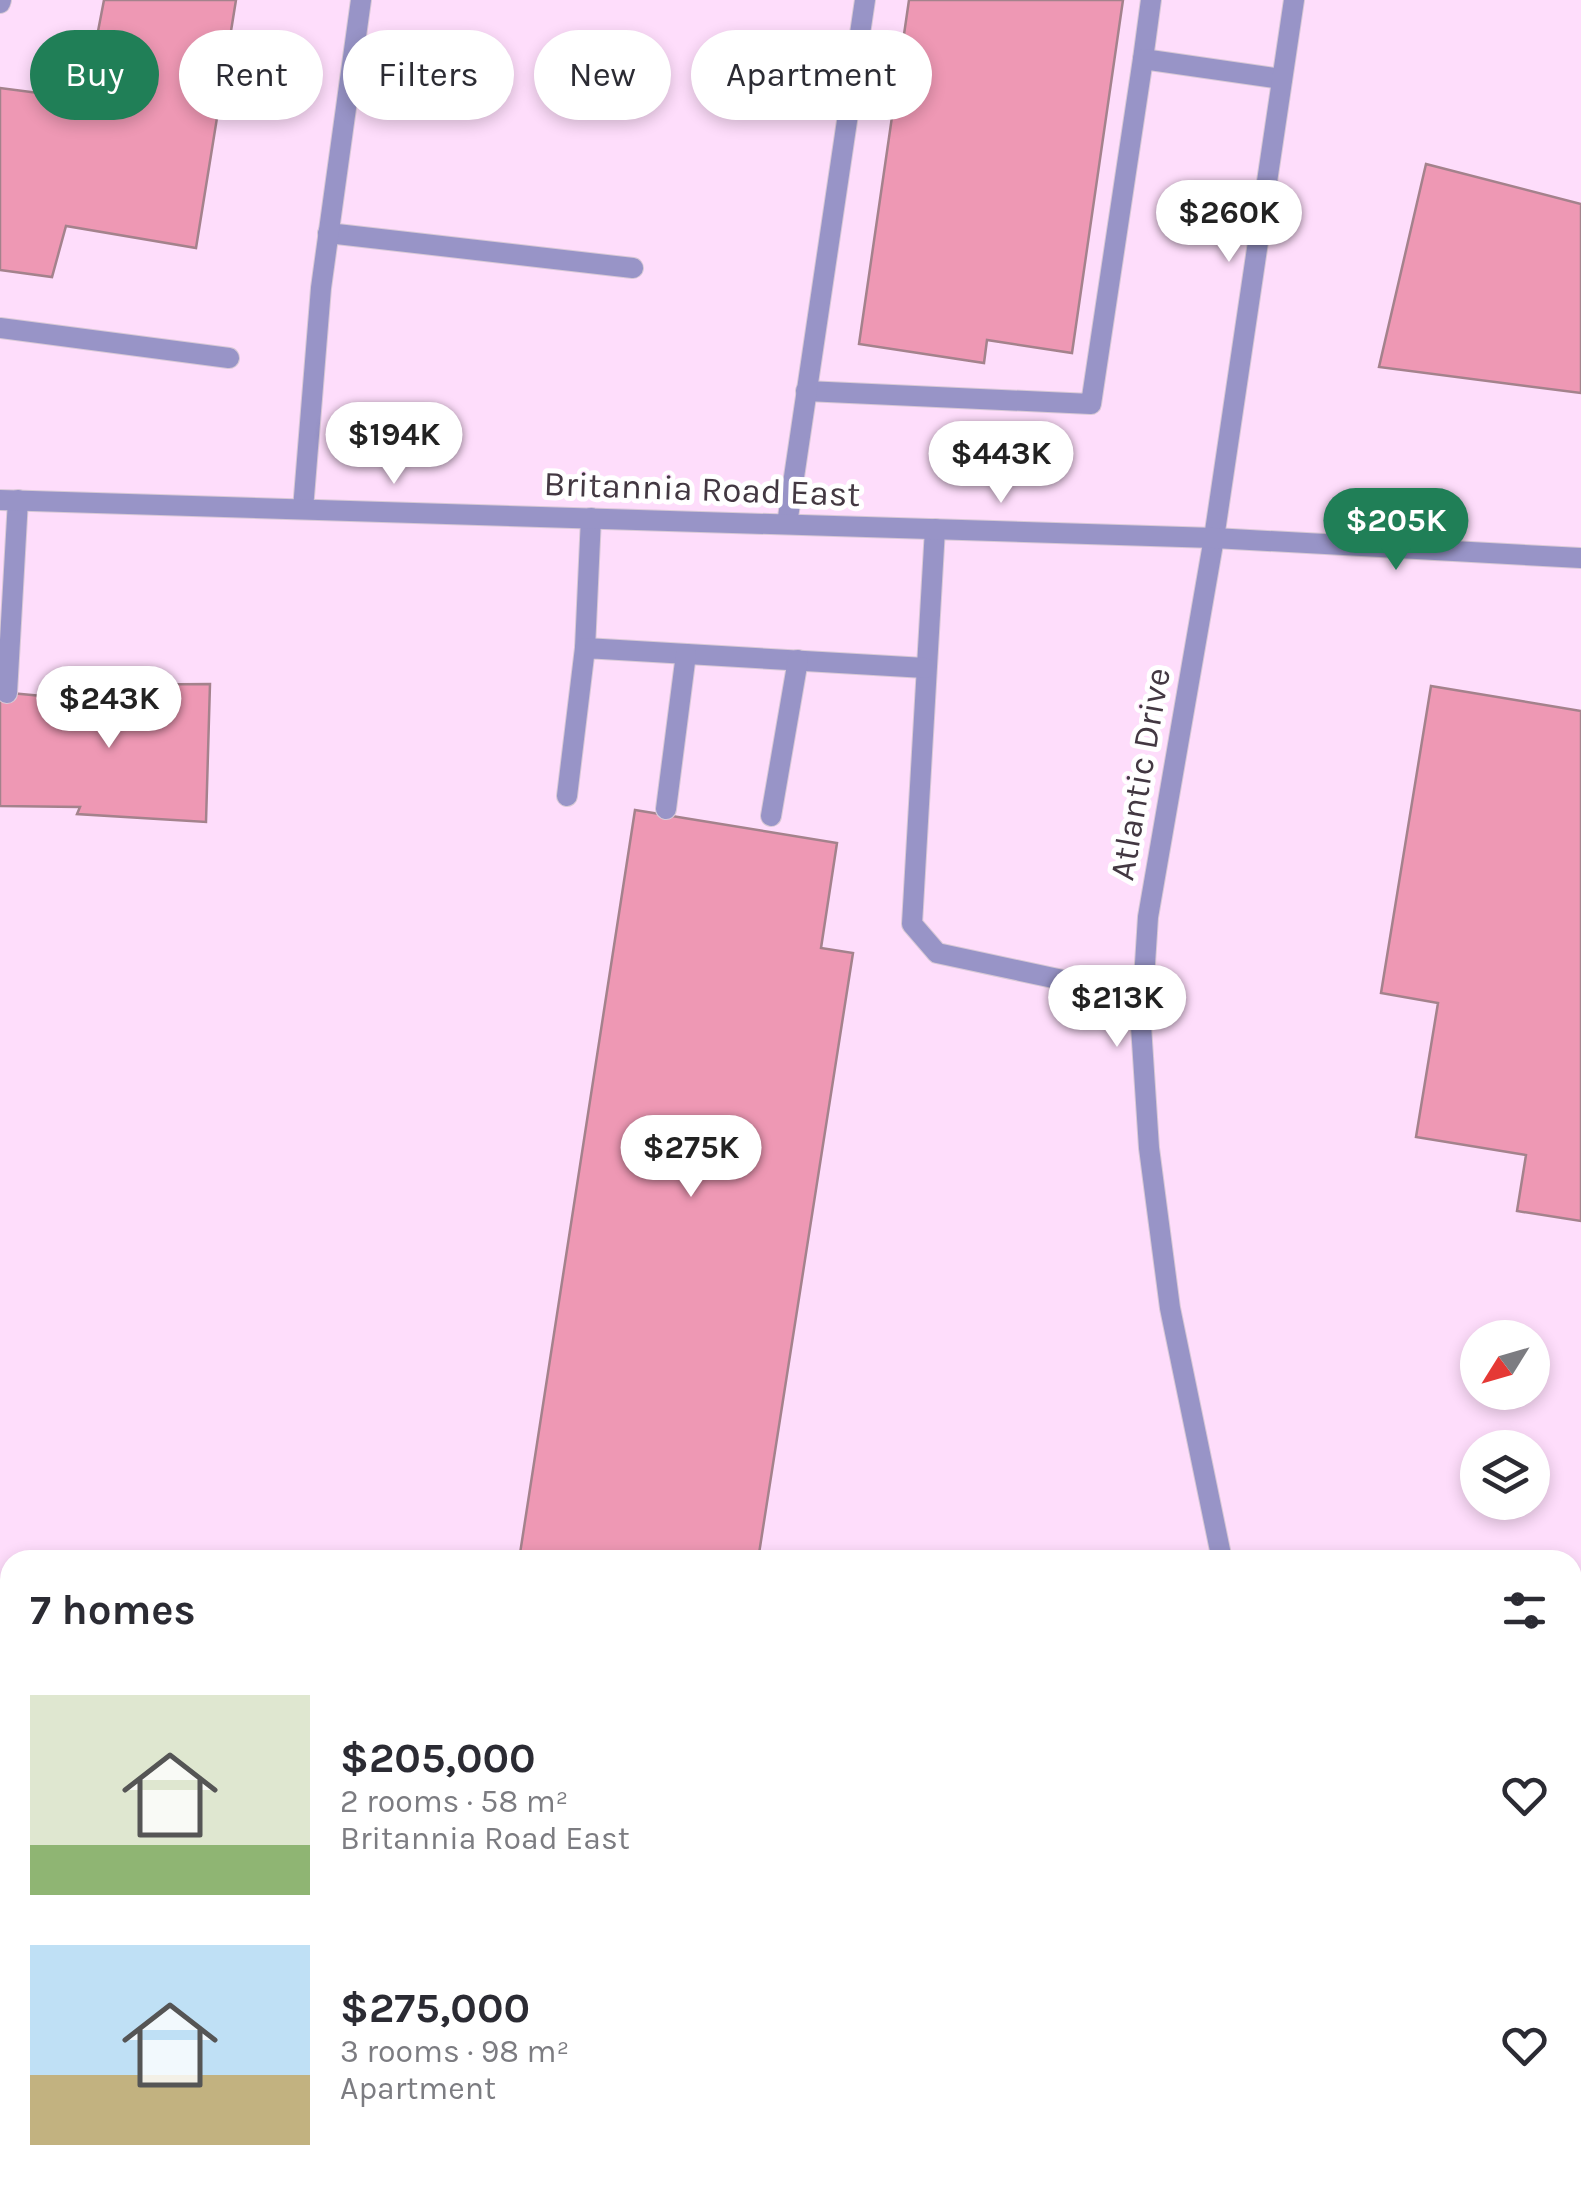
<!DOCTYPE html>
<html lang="en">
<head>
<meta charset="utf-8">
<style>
	:root { --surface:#fff; --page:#f2f2f3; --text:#2b2b33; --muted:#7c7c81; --accent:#207f57 }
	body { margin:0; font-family:Karla,sans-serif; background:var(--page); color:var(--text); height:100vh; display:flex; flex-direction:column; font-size:38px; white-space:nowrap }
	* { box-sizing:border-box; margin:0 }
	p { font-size:32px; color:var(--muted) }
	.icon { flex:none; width:55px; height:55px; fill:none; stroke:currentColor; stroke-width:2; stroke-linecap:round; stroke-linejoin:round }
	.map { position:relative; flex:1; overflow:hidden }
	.details { position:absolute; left:0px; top:1550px; width:1582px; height:642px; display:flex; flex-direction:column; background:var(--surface); border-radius:30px 30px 0 0; box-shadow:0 5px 15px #0003 }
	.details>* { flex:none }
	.guide { position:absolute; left:30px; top:30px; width:1000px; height:90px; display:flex; gap:20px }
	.needle { width:65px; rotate:233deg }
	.controls { position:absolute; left:1460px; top:1320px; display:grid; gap:20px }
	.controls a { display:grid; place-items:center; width:90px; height:90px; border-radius:50%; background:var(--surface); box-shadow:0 5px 15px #0003; font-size:50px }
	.price { position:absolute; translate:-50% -85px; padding:0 22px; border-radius:35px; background:#fff; color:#222; font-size:32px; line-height:65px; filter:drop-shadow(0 2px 5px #0008) }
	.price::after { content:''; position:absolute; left:50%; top:60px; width:30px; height:22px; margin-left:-15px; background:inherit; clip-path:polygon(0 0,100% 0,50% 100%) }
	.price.on { background:var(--accent); color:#fff }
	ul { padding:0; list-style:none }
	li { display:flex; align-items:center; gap:30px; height:250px; padding:0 30px }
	li span { display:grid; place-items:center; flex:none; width:280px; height:200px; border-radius:0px; color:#555 }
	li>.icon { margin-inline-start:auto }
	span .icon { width:120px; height:120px; fill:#fffc; stroke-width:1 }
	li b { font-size:42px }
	h2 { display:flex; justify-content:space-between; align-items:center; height:120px; padding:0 30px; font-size:42px }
	.tag { padding:0 35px; border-radius:45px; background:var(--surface); box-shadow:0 5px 15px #0003; font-size:35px; line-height:90px }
	.tag.on { background:var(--accent); color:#fff }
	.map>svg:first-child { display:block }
	.built { fill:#feddfb; fill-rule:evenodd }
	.building { fill:#ee98b4; stroke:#a4828c; stroke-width:2.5 }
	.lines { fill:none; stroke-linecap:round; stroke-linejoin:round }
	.service-casing { stroke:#d8c9d6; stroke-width:22 }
	.minor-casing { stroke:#d8c9d6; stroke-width:22 }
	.tertiary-casing { stroke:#d8c9d6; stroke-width:22 }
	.service { stroke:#9894c7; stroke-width:20 }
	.minor { stroke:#9894c7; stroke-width:20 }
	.tertiary { stroke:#9894c7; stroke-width:20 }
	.labels { text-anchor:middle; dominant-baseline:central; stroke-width:10; stroke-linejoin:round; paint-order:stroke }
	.street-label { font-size:35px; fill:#433842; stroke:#fff }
</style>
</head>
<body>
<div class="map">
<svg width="1581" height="2191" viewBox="0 0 1581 2191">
	<rect width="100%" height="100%" fill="#fdedfb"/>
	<!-- built -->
	<path class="built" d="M 0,0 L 1581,0 L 1581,2191 L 0,2191 ZM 1478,1338 L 1532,1338 L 1532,1392 L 1478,1392 ZM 1478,1448 L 1532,1448 L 1532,1502 L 1478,1502 ZM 10,1560 L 1572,1560 L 1572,2182 L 10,2182 Z"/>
	<!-- building -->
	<g class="building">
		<path d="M 104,0 L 236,0 L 196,248 L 66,226 L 52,277 L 0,270 L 0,88 L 85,99 Z"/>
		<path d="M 909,0 L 1123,0 L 1072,353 L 987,340 L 984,363 L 859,344 Z"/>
		<path d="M 1426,164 L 1581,204 L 1581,393 L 1379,367 Z"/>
		<path d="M 210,684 L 206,822 L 77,814 L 80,807 L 0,806 L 0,692 L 85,700 L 83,685 Z"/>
		<path d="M 1431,686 L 1581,711 L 1581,1221 L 1517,1211 L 1526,1155 L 1416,1137 L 1438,1003 L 1381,993 Z"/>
		<path d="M 635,810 L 837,843 L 821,948 L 853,953 L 758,1560 L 519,1560 Z"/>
		<path d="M 0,1630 L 10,1630 L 10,1751 L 0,1750 Z"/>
		<rect x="0" y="1889" width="10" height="115"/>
	</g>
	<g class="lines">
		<defs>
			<g id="service">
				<path d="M 0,3 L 1,0"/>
				<path d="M 1143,59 L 1151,0"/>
				<path d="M 328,233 L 633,268"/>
				<path d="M 0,328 L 229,358"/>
				<path d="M 806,391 L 1091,404 L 1143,59 L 1282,79"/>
				<path d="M 303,509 L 321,288 L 361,0"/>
				<path d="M 787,524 L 865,0"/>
				<path d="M 935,529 L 912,924 L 937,953 L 1142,997"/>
				<path d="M 585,648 L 591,518"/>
				<path d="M 7,693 L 18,500"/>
				<path d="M 567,796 L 585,648 L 925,668"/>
				<path d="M 666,809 L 686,654"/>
				<path d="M 771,816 L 798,660"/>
				<path d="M 0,1590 L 10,1590"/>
				<path d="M 0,1815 L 10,1815"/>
				<path d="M 0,2043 L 10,2043"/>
			</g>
			<g id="minor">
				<path d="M 1222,1560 L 1170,1308 L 1149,1148 L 1141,1026 L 1148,917 L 1214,538 L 1294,0"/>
				<path d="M 1317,2182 L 1317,2191"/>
			</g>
			<path id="tertiary" d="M 0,500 L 1214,538 L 1581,558"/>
		</defs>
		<!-- service casing -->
		<use href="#service" class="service-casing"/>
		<!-- minor casing -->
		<use href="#minor" class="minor-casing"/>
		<!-- tertiary casing -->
		<use href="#tertiary" class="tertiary-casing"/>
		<!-- service -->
		<use href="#service" class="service"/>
		<!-- minor -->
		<use href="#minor" class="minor"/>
		<!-- tertiary -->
		<use href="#tertiary" class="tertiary"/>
	</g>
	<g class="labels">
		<!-- street labels -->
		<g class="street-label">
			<text transform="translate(702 489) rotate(2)">Britannia Road East</text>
			<text transform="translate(1140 774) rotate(-80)">Atlantic Drive</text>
		</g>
	</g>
</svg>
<div class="controls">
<a><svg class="needle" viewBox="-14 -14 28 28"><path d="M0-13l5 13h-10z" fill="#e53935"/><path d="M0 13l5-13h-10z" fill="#7c7c81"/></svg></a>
<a><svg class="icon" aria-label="layers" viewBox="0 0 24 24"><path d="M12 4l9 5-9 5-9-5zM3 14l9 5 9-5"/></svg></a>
</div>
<b class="price" style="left:1229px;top:265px">$260K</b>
<b class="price" style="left:394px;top:487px">$194K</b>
<b class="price" style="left:1001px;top:506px">$443K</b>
<b class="price on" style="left:1396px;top:573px">$205K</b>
<b class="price" style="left:109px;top:751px">$243K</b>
<b class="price" style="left:1117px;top:1050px">$213K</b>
<b class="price" style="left:691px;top:1200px">$275K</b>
<div class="guide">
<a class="tag on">Buy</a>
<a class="tag">Rent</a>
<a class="tag">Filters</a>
<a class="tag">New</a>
<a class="tag">Apartment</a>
</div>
<section class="details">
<h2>7 homes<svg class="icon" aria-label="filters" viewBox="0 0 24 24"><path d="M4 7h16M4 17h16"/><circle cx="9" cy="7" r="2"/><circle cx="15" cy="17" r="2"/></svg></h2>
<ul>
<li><span style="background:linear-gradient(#dfe7d0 75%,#8fb573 0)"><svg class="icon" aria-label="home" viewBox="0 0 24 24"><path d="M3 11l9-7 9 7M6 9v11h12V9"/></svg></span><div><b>$205,000</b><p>2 rooms · 58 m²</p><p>Britannia Road East</p></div><svg class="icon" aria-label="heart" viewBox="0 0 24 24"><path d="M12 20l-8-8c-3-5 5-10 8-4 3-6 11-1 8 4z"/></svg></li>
<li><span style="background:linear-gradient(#bfe0f5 65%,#c2b280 0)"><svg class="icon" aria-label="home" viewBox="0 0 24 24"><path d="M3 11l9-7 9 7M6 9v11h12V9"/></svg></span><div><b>$275,000</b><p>3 rooms · 98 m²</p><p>Apartment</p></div><svg class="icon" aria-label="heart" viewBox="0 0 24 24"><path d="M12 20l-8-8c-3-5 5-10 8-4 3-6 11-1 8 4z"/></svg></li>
</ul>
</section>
</div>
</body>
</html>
